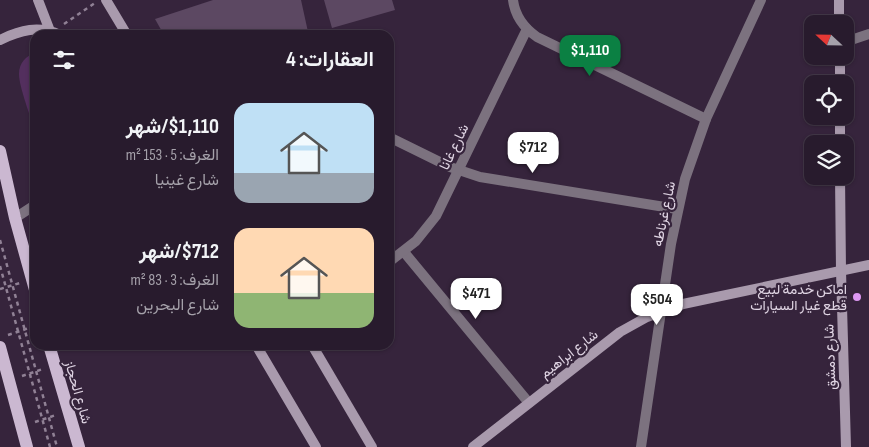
<!DOCTYPE html>
<html lang="ar">
<head>
<meta charset="utf-8">
<style>
	:root { --surface:#281b2d; --page:#342839; --text:#f1f3f6; --muted:#a5a1aa; --line:#443949; --accent:#0b8043 }
	body { margin:0; font-family:"Sofia Sans Condensed",Vazirmatn,sans-serif; background:var(--page); color:var(--text); direction:rtl; height:100vh; display:flex; flex-direction:column; font-size:19px; white-space:nowrap }
	* { box-sizing:border-box; margin:0 }
	p { font-size:16px; color:var(--muted) }
	.icon { flex:none; width:28px; height:28px; fill:none; stroke:currentColor; stroke-width:2; stroke-linecap:round; stroke-linejoin:round }
	.map { position:relative; flex:1; overflow:hidden; direction:ltr }
	.panel { position:absolute; left:30px; top:30px; width:364px; height:320px; display:flex; flex-direction:column; background:var(--surface); border-radius:15px; box-shadow:0 1px 4px #0004,0 0 0 1px var(--line); direction:rtl }
	.panel>* { flex:none }
	.needle { width:32px; rotate:292deg }
	.controls { position:absolute; left:804px; top:15px; display:grid; gap:10px }
	.controls a { display:grid; place-items:center; width:50px; height:50px; border-radius:10px; background:var(--surface); box-shadow:0 1px 4px #0004,0 0 0 1px var(--line); font-size:25px }
	.price { position:absolute; translate:-50% -42px; padding:0 11px; border-radius:10px; background:#fff; color:#222; font-size:16px; line-height:32px; filter:drop-shadow(0 1px 2px #0008) }
	.price::after { content:''; position:absolute; left:50%; top:30px; width:15px; height:11px; margin-left:-8px; background:inherit; clip-path:polygon(0 0,100% 0,50% 100%) }
	.price.active { background:var(--accent); color:#fff }
	ul { padding:0; list-style:none }
	li { display:flex; align-items:center; gap:15px; height:125px; padding:0 20px }
	li span { display:grid; place-items:center; flex:none; width:140px; height:100px; border-radius:15px; color:#555 }
	li>.icon { margin-inline-start:auto }
	span .icon { width:60px; height:60px; fill:#fffc; stroke-width:1 }
	li b { font-size:21px }
	h2 { display:flex; justify-content:space-between; align-items:center; height:60px; padding:0 20px; font-size:21px }
	.map>svg:first-child { display:block }
	.green { fill:#532f5e }
	.building { fill:#5c4862 }
	.lines { fill:none; stroke-linecap:round; stroke-linejoin:round }
	.path { stroke:#908195; stroke-width:2.5; stroke-dasharray:4 4; stroke-linecap:butt }
	.street { stroke:#7c727f; stroke-width:10 }
	.secondary { stroke:#a99aad; stroke-width:10 }
	.primary { stroke:#cbb8d1; stroke-width:12 }
	.poi-dot { fill:#de98f3; stroke:#36243c; stroke-width:2 }
	.labels { text-anchor:middle; dominant-baseline:central; stroke-width:4.5; stroke-linejoin:round; paint-order:stroke }
	.street-label { font-size:14px; fill:#e0d5e4; stroke:#36243c }
	.poi-label { font-size:14px; fill:#e0d5e4; stroke:#36243c; text-anchor:end }
</style>
</head>
<body>
<div class="map">
<svg width="869" height="447" viewBox="0 0 869 447">
	<rect width="100%" height="100%" fill="#36243c"/>
	<!-- green -->
	<path class="green" d="M 35,53 L 35,132 C 31,117 19,87 19,74 C 19,63 26,56 35,53 Z"/>
	<!-- building -->
	<g class="building">
		<path d="M 213,0 L 301,0 L 308,32 L 294,35 L 164,35 L 155,19 Z"/>
		<path d="M 324,0 L 392,0 L 395,10 L 332,28 Z"/>
	</g>
	<g class="lines">
		<!-- path -->
		<g class="path">
			<path d="M 64,24 L 95,3"/>
			<path d="M 0,240 L 57,447"/>
			<path d="M 0,266 L 50,447"/>
			<path d="M 0,289 L 20,283"/>
			<path d="M 8,335 L 35,326"/>
			<path d="M 22,376 L 43,369"/>
			<path d="M 35,422 L 56,415"/>
		</g>
		<!-- street -->
		<g class="street">
			<path d="M 513,0 C 515,16 524,28 537,37 L 706,119"/>
			<path d="M 845,42 L 869,34"/>
			<path d="M 389,137 L 450,167 L 480,177 L 677,209"/>
			<path d="M 15,218 L 35,205"/>
			<path d="M 404,252 L 529,403"/>
			<path d="M 389,262 L 416,241 L 436,216 L 527,29"/>
			<path d="M 641,447 L 671,244 L 685,179 L 706,119 L 761,0"/>
		</g>
		<!-- secondary -->
		<g class="secondary">
			<path d="M 38,0 L 50,31"/>
			<path d="M 106,0 L 127,35"/>
			<path d="M 839,0 L 839,24"/>
			<path d="M 0,40 C 20,30 39,25 60,35"/>
			<path d="M 840,56 L 840,84"/>
			<path d="M 840,116 L 840,144"/>
			<path d="M 840,176 L 841,271 L 846,447"/>
			<path d="M 256,345 L 316,447"/>
			<path d="M 312,345 L 372,447"/>
			<path d="M 473,447 L 620,332 L 647,317 L 683,304 L 869,265"/>
		</g>
		<!-- primary -->
		<g class="primary">
			<path d="M 0,151 L 15,218 L 35,290"/>
			<path d="M 49,345 L 79,447"/>
			<path d="M 0,347 L 27,447"/>
		</g>
	</g>
	<!-- markers -->
	<circle class="poi-dot" cx="857" cy="297" r="5"/>
	<g class="labels">
		<!-- street labels -->
		<g class="street-label">
			<text transform="translate(454 147) rotate(-64)">شارع غانا</text>
			<text transform="translate(664 214) rotate(-78)">شارع غرناطه</text>
			<text transform="translate(569 354) rotate(-38)">شارع ابراهيم</text>
			<text transform="translate(830 357) rotate(-92)">شارع دمشق</text>
			<text transform="translate(78 392) rotate(74)">شارع الحجاز</text>
		</g>
		<!-- poi labels -->
		<g class="poi-label">
			<text x="847" y="289">اماكن خدمة لبيع<tspan x="847" dy="16">قطع غيار السيارات</tspan></text>
		</g>
	</g>
</svg>
<div class="controls">
<a><svg class="needle" viewBox="-14 -14 28 28"><path d="M0-13l5 13h-10z" fill="#e53935"/><path d="M0 13l5-13h-10z" fill="#a5a1aa"/></svg></a>
<a><svg class="icon" aria-label="locate" viewBox="0 0 24 24"><circle cx="12" cy="12" r="6"/><path d="M12 2v4M12 18v4M2 12h4M18 12h4"/></svg></a>
<a><svg class="icon" aria-label="layers" viewBox="0 0 24 24"><path d="M12 4l9 5-9 5-9-5zM3 14l9 5 9-5"/></svg></a>
</div>
<b class="price active" style="left:590px;top:77px">$1,110</b>
<b class="price" style="left:533px;top:174px">$712</b>
<b class="price" style="left:476px;top:320px">$471</b>
<b class="price" style="left:657px;top:326px">$504</b>
<section class="panel">
<h2>العقارات: 4<svg class="icon" aria-label="filters" viewBox="0 0 24 24"><path d="M4 7h16M4 17h16"/><circle cx="9" cy="7" r="2"/><circle cx="15" cy="17" r="2"/></svg></h2>
<ul>
<li><span style="background:linear-gradient(#bfe0f5 70%,#9aa5b1 0)"><svg class="icon" aria-label="home" viewBox="0 0 24 24"><path d="M3 11l9-7 9 7M6 9v11h12V9"/></svg></span><div><b>$1,110/شهر</b><p>الغرف: 5 · 153 m²</p><p>شارع غينيا</p></div></li>
<li><span style="background:linear-gradient(#ffd9b3 65%,#8fb573 0)"><svg class="icon" aria-label="home" viewBox="0 0 24 24"><path d="M3 11l9-7 9 7M6 9v11h12V9"/></svg></span><div><b>$712/شهر</b><p>الغرف: 3 · 83 m²</p><p>شارع البحرين</p></div></li>
</ul>
</section>
</div>
</body>
</html>
